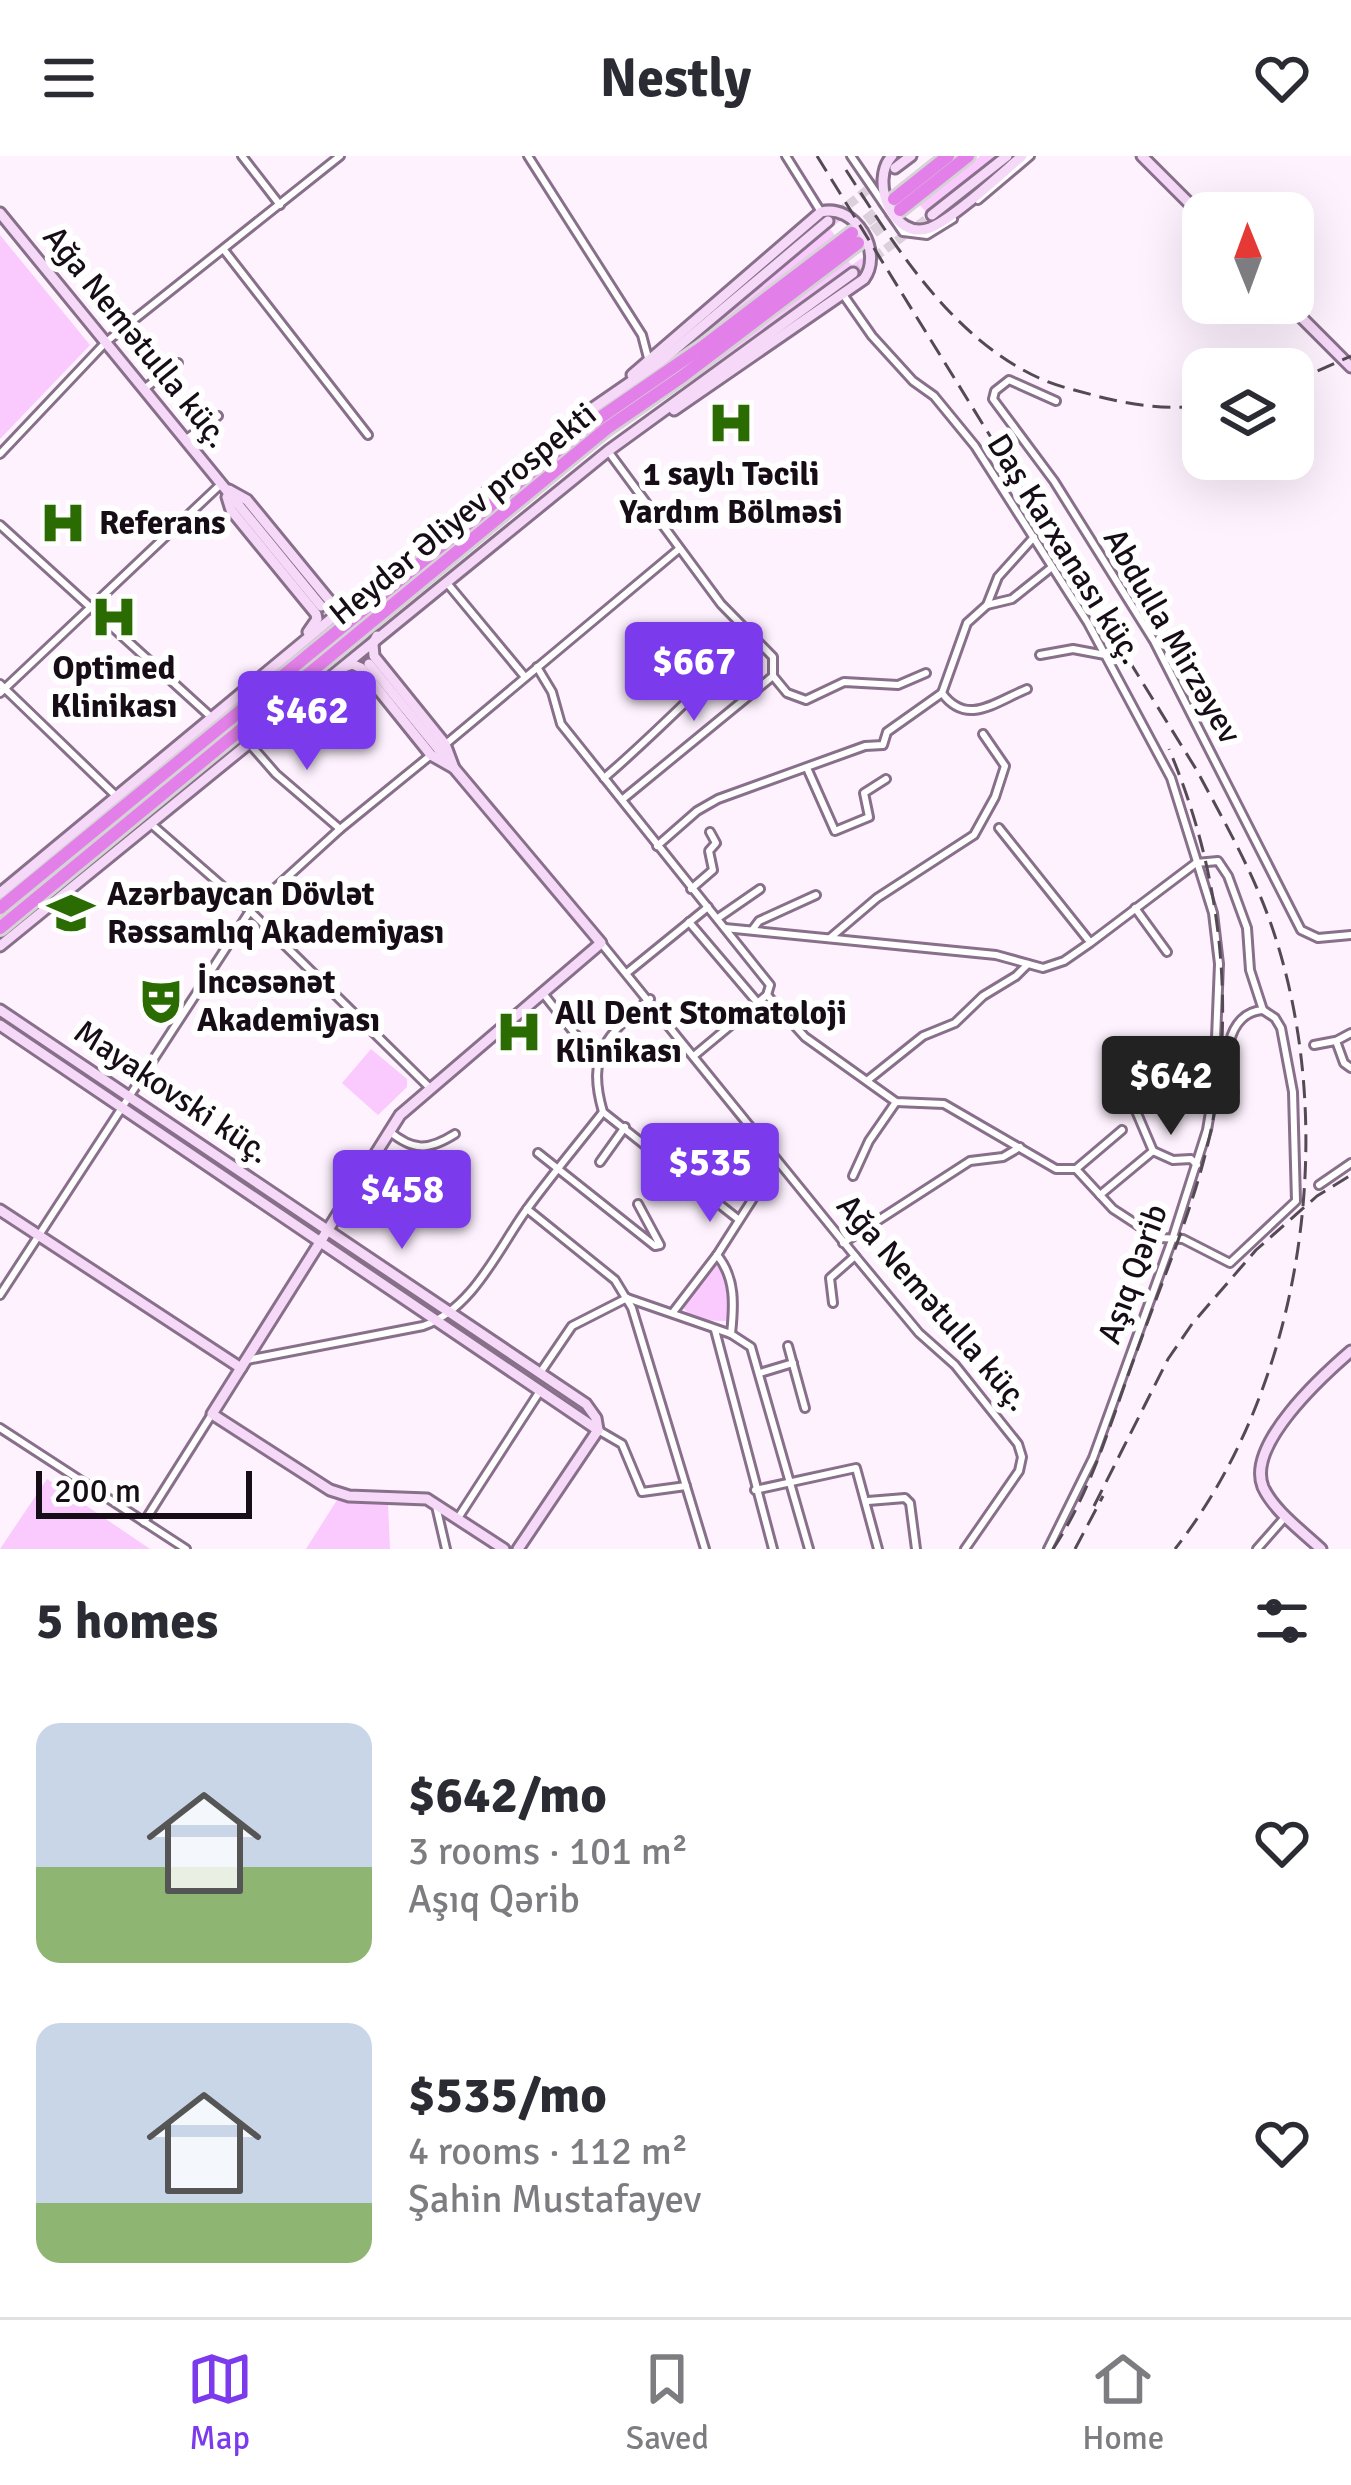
<!DOCTYPE html>
<html lang="en">
<head>
<meta charset="utf-8">
<style>
	:root { --surface:#fff; --page:#f7f7f7; --text:#2b2b33; --muted:#7c7c81; --line:#e1e1e2; --accent:#7c3aed }
	body { margin:0; font-family:Signika,sans-serif; background:var(--page); color:var(--text); height:100vh; display:flex; flex-direction:column; font-size:45px; white-space:nowrap }
	* { box-sizing:border-box; margin:0 }
	p { font-size:39px; color:var(--muted) }
	.icon { flex:none; width:66px; height:66px; fill:none; stroke:currentColor; stroke-width:2; stroke-linecap:round; stroke-linejoin:round }
	.map { position:relative; height:1393px; overflow:hidden }
	.sheet { display:flex; flex-direction:column; background:var(--surface); flex:1 }
	.sheet>* { flex:none }
	.needle { width:78px; rotate:359deg }
	.buttons { position:absolute; left:1182px; top:36px; display:grid; gap:24px }
	.buttons a { display:grid; place-items:center; width:132px; height:132px; border-radius:24px; background:var(--surface); box-shadow:0 12px 48px #0002; font-size:60px }
	.scale { position:absolute; left:36px; bottom:30px; width:216px; box-sizing:border-box; padding-left:12px; border:6px solid #160d17; border-top:0; font-size:33px; line-height:42px; white-space:nowrap; color:#160d17; -webkit-text-stroke:9px #fff; paint-order:stroke }
	.price { position:absolute; translate:-50% -102px; padding:0 27px; border-radius:12px; background:var(--accent); color:#fff; font-size:39px; line-height:78px; filter:drop-shadow(0 3px 6px #0008) }
	.price::after { content:''; position:absolute; left:50%; top:72px; width:36px; height:27px; margin-left:-18px; background:inherit; clip-path:polygon(0 0,100% 0,50% 100%) }
	.price.selected { background:#222; color:#fff }
	ul { padding:0; list-style:none }
	li { display:flex; align-items:center; gap:36px; height:300px; padding:0 36px }
	li span { display:grid; place-items:center; flex:none; width:336px; height:240px; border-radius:24px; color:#555 }
	li>.icon { margin-inline-start:auto }
	span .icon { width:144px; height:144px; fill:#fffc; stroke-width:1 }
	li b { font-size:51px }
	h2 { display:flex; justify-content:space-between; align-items:center; height:144px; padding:0 36px; font-size:51px }
	header { display:flex; justify-content:space-between; align-items:center; height:156px; padding:0 36px; background:var(--surface); font-size:54px; font-weight:800 }
	.tab-bar { display:flex; justify-content:space-around; align-items:center; height:168px; border-top:3px solid var(--line); background:var(--surface); font-size:33px; color:var(--muted) }
	.tab-bar a { display:grid; justify-items:center; gap:6px }
	.tab-bar .selected { color:var(--accent) }
	.map>svg:first-child { display:block }
	.green { fill:#fac9fd }
	.lines { fill:none; stroke-linecap:round; stroke-linejoin:round }
	.secondary-tunnel { stroke:#dbd0db; stroke-width:9; stroke-dasharray:9 4.5; stroke-linecap:butt }
	.highway-tunnel { stroke:#dbd0db; stroke-width:12; stroke-dasharray:12 6; stroke-linecap:butt }
	.street-casing { stroke:#886f8a; stroke-width:12 }
	.secondary-casing { stroke:#886f8a; stroke-width:15 }
	.highway-casing { stroke:#d5d3d5; stroke-width:18 }
	.street { stroke:#fff; stroke-width:6 }
	.secondary { stroke:#f6d9f8; stroke-width:9 }
	.highway { stroke:#e27fe8; stroke-width:12 }
	.rail { stroke:#534a54; stroke-width:3; stroke-dasharray:18 9; stroke-linecap:butt }
	.labels { text-anchor:middle; dominant-baseline:central; stroke-width:12; stroke-linejoin:round; paint-order:stroke }
	.street-label { font-size:33px; fill:#160d17; stroke:#fff }
	.poi-label { font-size:33px; font-weight:bold; fill:#160d17; stroke:#fff; text-anchor:start }
</style>
</head>
<body>
<header><svg class="icon" aria-label="menu" viewBox="0 0 24 24"><path d="M4 6h16M4 12h16M4 18h16"/></svg>Nestly<svg class="icon" aria-label="heart" viewBox="0 0 24 24"><path d="M12 20l-8-8c-3-5 5-10 8-4 3-6 11-1 8 4z"/></svg></header>
<div class="map">
<svg width="1351" height="1393" viewBox="0 0 1351 1393">
	<rect width="100%" height="100%" fill="#fef2fe"/>
	<!-- green -->
	<g class="green">
		<path d="M 980,0 L 998,0 L 926,56 L 919,48 Z"/>
		<path d="M 835,57 L 845,61 L 830,73 L 837,82 L 667,210 L 830,67 L 825,59 Z"/>
		<path d="M 0,79 L 90,189 L 0,283 Z"/>
		<path d="M 866,99 L 864,111 L 856,120 L 850,113 L 684,232 L 682,229 L 847,104 L 852,109 Z"/>
		<path d="M 371,893 L 407,923 L 407,931 L 378,959 L 342,927 Z"/>
		<path d="M 133,944 L 315,1069 L 311,1075 L 128,950 Z"/>
		<path d="M 713,1109 L 723,1110 L 731,1148 L 729,1165 C 712,1165 691,1165 681,1149 Z"/>
		<path d="M 47,1323 L 150,1393 L 0,1393 Z"/>
		<path d="M 337,1344 L 388,1348 L 390,1393 L 306,1393 Z"/>
	</g>
	<g class="lines">
		<!-- secondary-tunnel -->
		<g class="secondary-tunnel">
			<path d="M 828,65 L 895,12"/>
			<path d="M 853,117 L 932,59"/>
			<path d="M 321,450 L 369,508"/>
		</g>
		<!-- highway-tunnel -->
		<g class="highway-tunnel">
			<path d="M 852,76 L 893,44"/>
			<path d="M 859,87 L 900,55"/>
		</g>
		<defs>
			<g id="street">
				<path d="M 242,0 L 280,49"/>
				<path d="M 528,0 L 642,179 L 648,202"/>
				<path d="M 786,0 L 821,56"/>
				<path d="M 851,0 L 903,76 L 927,79 L 953,63"/>
				<path d="M 978,44 L 1030,0"/>
				<path d="M 224,94 L 368,279"/>
				<path d="M 842,137 L 872,180 L 913,225 L 934,240 L 975,290 L 1088,467 L 1171,622 L 1213,757 L 1219,808 L 1214,932 L 1207,974 L 1172,1084 L 1093,1302 L 1048,1393"/>
				<path d="M 144,233 L 178,207"/>
				<path d="M 1056,245 L 1009,224 L 995,235 L 993,243 L 1054,325 L 1154,485 L 1301,774 L 1318,782 L 1351,779"/>
				<path d="M 185,284 L 218,260"/>
				<path d="M 608,295 L 721,448 L 773,501 L 773,520 L 787,537 L 806,544 L 844,526 L 898,529 L 926,517"/>
				<path d="M 0,298 L 106,186 L 340,0"/>
				<path d="M 0,369 L 210,560"/>
				<path d="M 447,427 L 525,521"/>
				<path d="M 987,449 L 1012,443 L 1052,411"/>
				<path d="M 1040,499 L 1073,493 L 1105,499"/>
				<path d="M 537,511 L 552,536 L 561,568 L 770,829 L 767,839 L 695,899"/>
				<path d="M 0,528 L 115,639"/>
				<path d="M 0,537 L 220,329"/>
				<path d="M 942,537 L 967,467 L 987,449 L 998,421 L 1034,381"/>
				<path d="M 248,586 L 276,618 L 340,673"/>
				<path d="M 447,587 L 679,393"/>
				<path d="M 807,612 L 835,675 L 869,661 L 864,637 L 886,623"/>
				<path d="M 604,622 C 657,577 703,527 755,482"/>
				<path d="M 623,643 L 773,520"/>
				<path d="M 150,667 L 244,749 L 430,932"/>
				<path d="M 999,672 L 1090,786"/>
				<path d="M 657,690 L 697,655 L 718,643 L 865,590 L 883,589 L 887,576 L 942,537 C 967,571 995,546 1027,533"/>
				<path d="M 691,733 L 713,714 L 709,695 L 716,687 L 710,676"/>
				<path d="M 1135,752 L 1167,796"/>
				<path d="M 718,762 L 760,733"/>
				<path d="M 689,766 L 757,846"/>
				<path d="M 725,772 L 996,799 L 1043,812 L 1064,805 L 1090,787 L 1196,707"/>
				<path d="M 753,773 L 759,765 L 816,739"/>
				<path d="M 830,782 L 877,742 L 974,679 L 995,641 L 1005,610 L 983,578"/>
				<path d="M 601,787 L 855,1100 L 919,1177 L 955,1209 L 1018,1288 L 1022,1301 L 1019,1315 L 965,1393"/>
				<path d="M 628,816 L 708,751"/>
				<path d="M 542,836 L 579,883"/>
				<path d="M 767,839 L 805,881 L 896,946 L 944,948 L 1056,1013 L 1076,1013 L 1113,1053 L 1139,1070 L 1160,1082 L 1183,1083 L 1230,1107 L 1296,1045 L 1293,936 L 1281,872 L 1275,862 L 1263,854 L 1250,814 L 1247,772 L 1228,720 L 1218,705 L 1196,707"/>
				<path d="M 650,843 C 607,878 586,898 603,956 L 738,1063"/>
				<path d="M 1351,877 L 1336,885 L 1344,907 L 1351,912"/>
				<path d="M 1314,889 L 1335,885"/>
				<path d="M 868,924 L 923,880 L 955,867 L 983,840 L 1016,820 L 1028,808"/>
				<path d="M 1234,936 C 1221,909 1226,856 1263,854"/>
				<path d="M 389,975 C 413,995 428,995 455,978"/>
				<path d="M 1153,995 L 1173,1004 L 1191,1003 L 1197,1009"/>
				<path d="M 538,997 L 655,1090 L 660,1089 L 638,1048"/>
				<path d="M 600,1006 L 625,971"/>
				<path d="M 1076,1013 L 1122,974"/>
				<path d="M 853,1020 L 869,985 L 896,946"/>
				<path d="M 1319,1029 L 1351,1007"/>
				<path d="M 1100,1039 L 1153,995 L 1136,955 C 1155,924 1184,915 1215,903"/>
				<path d="M 527,1053 L 615,1124 L 632,1152 L 705,1393"/>
				<path d="M 843,1087 L 970,1005 L 1003,1001 L 1020,991"/>
				<path d="M 717,1099 C 736,1122 734,1150 731,1178"/>
				<path d="M 0,1139 L 250,755 L 340,673 L 431,599"/>
				<path d="M 627,1142 L 731,1178 L 751,1191 L 809,1393"/>
				<path d="M 833,1147 L 830,1122 L 855,1100"/>
				<path d="M 674,1155 L 717,1099 L 777,1005"/>
				<path d="M 715,1174 L 773,1393"/>
				<path d="M 788,1190 L 805,1252"/>
				<path d="M 247,1204 L 423,1170 C 473,1153 498,1093 527,1053 C 551,1020 578,988 603,956"/>
				<path d="M 540,1217 L 572,1170 L 627,1142"/>
				<path d="M 760,1217 L 793,1207"/>
				<path d="M 0,1272 L 186,1393"/>
				<path d="M 598,1274 L 622,1288 L 642,1336 L 686,1330"/>
				<path d="M 755,1334 L 856,1312 L 878,1393"/>
				<path d="M 868,1345 L 905,1342 L 910,1347 L 916,1393"/>
				<path d="M 436,1350 L 446,1393"/>
				<path d="M 458,1362 L 540,1235"/>
				<path d="M 144,1366 L 212,1258"/>
				<path d="M 1257,1393 L 1286,1360"/>
			</g>
			<g id="secondary">
				<path d="M 892,0 C 869,24 893,86 930,72 C 954,62 1001,18 1022,0"/>
				<path d="M 1142,0 L 1203,61"/>
				<path d="M 895,12 L 911,0"/>
				<path d="M 0,57 L 321,450"/>
				<path d="M 932,59 L 1007,0"/>
				<path d="M 1287,147 L 1351,211"/>
				<path d="M 632,219 L 821,56 C 855,47 884,96 864,123 L 674,254"/>
				<path d="M 229,334 L 247,344 L 329,444 L 336,448 L 347,446"/>
				<path d="M 227,341 L 231,354 L 316,458 L 317,463 L 308,476"/>
				<path d="M 377,480 L 373,488 L 374,500 L 445,588 L 454,612 L 601,787 L 400,959 L 212,1258 L 330,1334 L 349,1340 L 427,1343 L 504,1393"/>
				<path d="M 369,508 L 449,606"/>
				<path d="M 344,511 L 352,508 L 361,512 L 431,599 L 454,612"/>
				<path d="M 0,737 L 419,390 L 590,254 L 661,205 L 828,65"/>
				<path d="M 0,790 L 608,295 L 853,117"/>
				<path d="M 0,854 L 586,1248 L 596,1262 L 598,1274"/>
				<path d="M 0,869 L 598,1274"/>
				<path d="M 0,1054 L 241,1212"/>
				<path d="M 518,1393 L 598,1274"/>
				<path d="M 1321,1393 C 1302,1375 1274,1355 1263,1331 C 1246,1289 1322,1220 1351,1195"/>
			</g>
			<g id="highway">
				<path d="M 894,43 L 948,0"/>
				<path d="M 900,54 L 968,0"/>
				<path d="M 0,752 L 585,272 L 701,192 L 852,77"/>
				<path d="M 0,772 L 606,273 L 683,220 L 858,87"/>
			</g>
		</defs>
		<!-- street casing -->
		<use href="#street" class="street-casing"/>
		<!-- secondary casing -->
		<use href="#secondary" class="secondary-casing"/>
		<!-- highway casing -->
		<use href="#highway" class="highway-casing"/>
		<!-- street -->
		<use href="#street" class="street"/>
		<!-- secondary -->
		<use href="#secondary" class="secondary"/>
		<!-- highway -->
		<use href="#highway" class="highway"/>
		<!-- rail -->
		<g class="rail">
			<path d="M 817,0 L 1196,613 C 1225,667 1255,719 1274,777 C 1339,974 1304,1228 1175,1393"/>
			<path d="M 846,14 C 896,92 952,182 1039,222 C 1056,230 1075,234 1093,239 C 1129,249 1166,254 1203,250"/>
			<path d="M 1293,226 L 1351,200"/>
			<path d="M 1094,1350 L 1168,1203 L 1192,1168 L 1256,1094 L 1317,1040 L 1351,1019"/>
			<path d="M 1053,1393 C 1093,1333 1113,1258 1138,1192 C 1168,1108 1208,1020 1218,931 C 1232,816 1214,699 1169,593"/>
			<path d="M 1075,1393 L 1103,1340"/>
		</g>
	</g>
	<!-- icons -->
	<defs>
		<symbol id="hospital-bare" viewBox="-9 -9 18 18"><path d="M-5-5h3v3.5h4V-5h3V5h-3V1.5h-4V5h-3Z" fill="#2a6c02" stroke="#fff" stroke-width="2.5" paint-order="stroke"/></symbol>
		<symbol id="university-bare" viewBox="-9 -9 18 18"><path d="M0-5L7-2L0 1L-7-2ZM-4 1L0 2.5L4 1V4Q0 6-4 4Z" fill="#2a6c02" stroke="#fff" stroke-width="2.5" paint-order="stroke"/></symbol>
		<symbol id="theatre-bare" viewBox="-9 -9 18 18"><path d="M-5-5.5Q0-4 5-5.5V0Q5 5 0 6Q-5 5-5 0ZM-3.3-2.5H-1v1.5H-3.3ZM1-2.5H3.3v1.5H1ZM-2.8 1Q0 5.5 2.8 1Z" fill="#2a6c02" stroke="#fff" stroke-width="2.5" paint-order="stroke"/></symbol>
	</defs>
	<g fill-rule="evenodd">
		<use href="#hospital-bare" x="698" y="234" width="66" height="66"/>
		<use href="#hospital-bare" x="30" y="334" width="66" height="66"/>
		<use href="#hospital-bare" x="81" y="428" width="66" height="66"/>
		<use href="#university-bare" x="38" y="724" width="66" height="66"/>
		<use href="#theatre-bare" x="128" y="812" width="66" height="66"/>
		<use href="#hospital-bare" x="486" y="843" width="66" height="66"/>
	</g>
	<g class="labels">
		<!-- street labels -->
		<g class="street-label">
			<text transform="translate(136 181) rotate(51)">Ağa Nemətulla küç.</text>
			<text transform="translate(463 358) rotate(-39)">Heydər Əliyev prospekti</text>
			<text transform="translate(1065 393) rotate(58)">Daş Karxanası küç.</text>
			<text transform="translate(1172 480) rotate(60)">Abdulla Mirzəyev</text>
			<text transform="translate(172 936) rotate(34)">Mayakovski küç.</text>
			<text transform="translate(1133 1118) rotate(-70)">Aşıq Qərib</text>
			<text transform="translate(933 1147) rotate(49)">Ağa Nemətulla küç.</text>
		</g>
		<!-- poi labels -->
		<g class="poi-label">
			<text x="731" y="318" text-anchor="middle">1 saylı Təcili<tspan x="731" dy="38">Yardım Bölməsi</tspan></text>
			<text x="99" y="367">Referans</text>
			<text x="114" y="512" text-anchor="middle">Optimed<tspan x="114" dy="38">Klinikası</tspan></text>
			<text x="107" y="738">Azərbaycan Dövlət<tspan x="107" dy="38">Rəssamlıq Akademiyası</tspan></text>
			<text x="197" y="826">İncəsənət<tspan x="197" dy="38">Akademiyası</tspan></text>
			<text x="555" y="857">All Dent Stomatoloji<tspan x="555" dy="38">Klinikası</tspan></text>
		</g>
	</g>
</svg>
<div class="buttons">
<a><svg class="needle" viewBox="-14 -14 28 28"><path d="M0-13l5 13h-10z" fill="#e53935"/><path d="M0 13l5-13h-10z" fill="#7c7c81"/></svg></a>
<a><svg class="icon" aria-label="layers" viewBox="0 0 24 24"><path d="M12 4l9 5-9 5-9-5zM3 14l9 5 9-5"/></svg></a>
</div>
<div class="scale">200 m</div>
<b class="price" style="left:694px;top:568px">$667</b>
<b class="price" style="left:307px;top:617px">$462</b>
<b class="price selected" style="left:1171px;top:982px">$642</b>
<b class="price" style="left:710px;top:1069px">$535</b>
<b class="price" style="left:402px;top:1096px">$458</b>
</div>
<section class="sheet">
<h2>5 homes<svg class="icon" aria-label="filters" viewBox="0 0 24 24"><path d="M4 7h16M4 17h16"/><circle cx="9" cy="7" r="2"/><circle cx="15" cy="17" r="2"/></svg></h2>
<ul>
<li><span style="background:linear-gradient(#c9d6e8 60%,#8fb573 0)"><svg class="icon" aria-label="home" viewBox="0 0 24 24"><path d="M3 11l9-7 9 7M6 9v11h12V9"/></svg></span><div><b>$642/mo</b><p>3 rooms · 101 m²</p><p>Aşıq Qərib</p></div><svg class="icon" aria-label="heart" viewBox="0 0 24 24"><path d="M12 20l-8-8c-3-5 5-10 8-4 3-6 11-1 8 4z"/></svg></li>
<li><span style="background:linear-gradient(#c9d6e8 75%,#8fb573 0)"><svg class="icon" aria-label="home" viewBox="0 0 24 24"><path d="M3 11l9-7 9 7M6 9v11h12V9"/></svg></span><div><b>$535/mo</b><p>4 rooms · 112 m²</p><p>Şahin Mustafayev</p></div><svg class="icon" aria-label="heart" viewBox="0 0 24 24"><path d="M12 20l-8-8c-3-5 5-10 8-4 3-6 11-1 8 4z"/></svg></li>
</ul>
</section>
<nav class="tab-bar">
<a class="selected"><svg class="icon" aria-label="map" viewBox="0 0 24 24"><path d="M3 6l6-2 6 2 6-2v14l-6 2-6-2-6 2zM9 4v14M15 6v14"/></svg>Map</a>
<a><svg class="icon" aria-label="saved" viewBox="0 0 24 24"><path d="M7 4h10v16l-5-4-5 4z"/></svg>Saved</a>
<a><svg class="icon" aria-label="home" viewBox="0 0 24 24"><path d="M3 11l9-7 9 7M6 9v11h12V9"/></svg>Home</a>
</nav>
</body>
</html>
